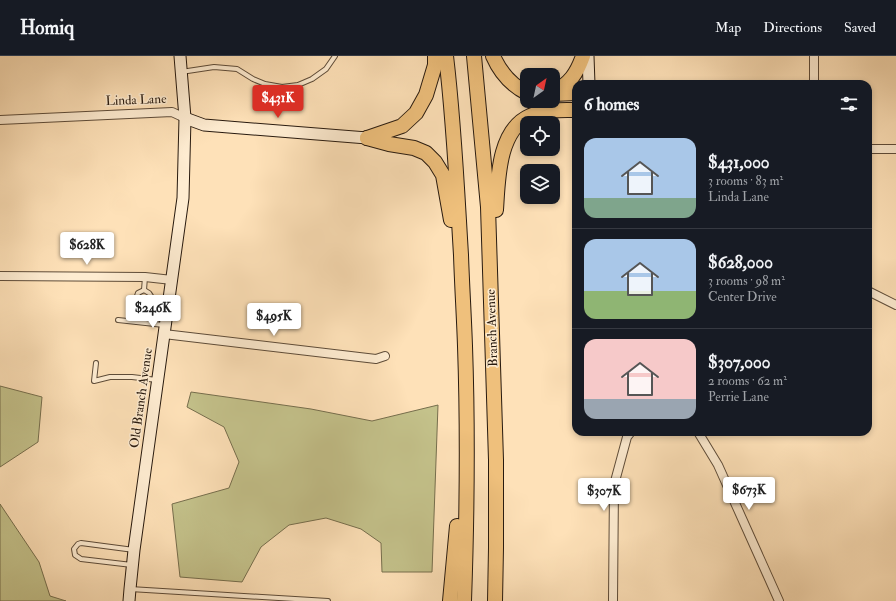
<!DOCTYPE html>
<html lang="en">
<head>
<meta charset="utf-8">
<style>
	:root { --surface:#171b24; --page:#20242c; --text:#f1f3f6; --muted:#9ea1a6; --line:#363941; --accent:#d93025 }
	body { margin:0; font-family:"IM FELL Double Pica",serif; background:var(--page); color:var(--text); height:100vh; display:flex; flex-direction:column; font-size:15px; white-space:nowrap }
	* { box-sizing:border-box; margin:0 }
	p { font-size:13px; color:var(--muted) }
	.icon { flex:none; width:22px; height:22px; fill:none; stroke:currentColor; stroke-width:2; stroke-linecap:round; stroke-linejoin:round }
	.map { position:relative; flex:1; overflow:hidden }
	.side { position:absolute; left:572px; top:24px; width:300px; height:356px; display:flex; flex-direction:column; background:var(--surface); border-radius:12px; box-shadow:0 2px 6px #0003 }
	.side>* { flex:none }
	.needle { width:26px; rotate:33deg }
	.fabs { position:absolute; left:520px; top:12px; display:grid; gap:8px }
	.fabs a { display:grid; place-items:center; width:40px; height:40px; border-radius:8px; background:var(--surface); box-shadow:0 2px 6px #0003; font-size:20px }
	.price { position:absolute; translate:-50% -34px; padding:0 9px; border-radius:4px; background:#fff; color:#222; font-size:13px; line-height:26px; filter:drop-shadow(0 1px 2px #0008) }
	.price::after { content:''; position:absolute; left:50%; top:24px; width:12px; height:9px; margin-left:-6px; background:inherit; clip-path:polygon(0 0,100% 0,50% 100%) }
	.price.active { background:var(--accent); color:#fff }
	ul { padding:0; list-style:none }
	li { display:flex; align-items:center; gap:12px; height:100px; padding:0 12px }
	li+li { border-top:1px solid var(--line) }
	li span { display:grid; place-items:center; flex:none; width:112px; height:80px; border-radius:12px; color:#555 }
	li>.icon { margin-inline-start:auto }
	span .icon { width:48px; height:48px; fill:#fffc; stroke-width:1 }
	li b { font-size:17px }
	h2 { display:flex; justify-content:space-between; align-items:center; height:48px; padding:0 12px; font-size:17px }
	header { display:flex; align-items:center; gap:24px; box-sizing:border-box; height:56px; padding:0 20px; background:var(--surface); border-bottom:1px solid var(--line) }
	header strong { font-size:19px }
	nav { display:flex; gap:22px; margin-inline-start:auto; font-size:14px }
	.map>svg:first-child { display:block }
	.green { fill:#c4c28b; stroke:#766e4d }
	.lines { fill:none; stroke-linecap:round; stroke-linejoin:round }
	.lane-casing { stroke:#5e4c39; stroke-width:6 }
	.street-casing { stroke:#5e4c39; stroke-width:10 }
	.secondary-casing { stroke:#281a0f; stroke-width:13 }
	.highway-casing { stroke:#281a0f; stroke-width:16 }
	.lane { stroke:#feecd1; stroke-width:4 }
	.street { stroke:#feecd1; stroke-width:8 }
	.secondary { stroke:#feecd1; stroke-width:11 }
	.highway { stroke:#efc07c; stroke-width:14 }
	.labels { text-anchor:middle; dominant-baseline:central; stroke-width:3; stroke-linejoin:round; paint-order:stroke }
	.street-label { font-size:13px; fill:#281a0f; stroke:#feecd1 }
</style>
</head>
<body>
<header>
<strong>Homiq</strong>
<nav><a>Map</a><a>Directions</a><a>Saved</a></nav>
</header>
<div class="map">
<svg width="896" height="545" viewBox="0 0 896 545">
	<rect width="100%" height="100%" fill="#fee1b8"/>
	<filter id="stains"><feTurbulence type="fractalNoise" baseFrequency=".005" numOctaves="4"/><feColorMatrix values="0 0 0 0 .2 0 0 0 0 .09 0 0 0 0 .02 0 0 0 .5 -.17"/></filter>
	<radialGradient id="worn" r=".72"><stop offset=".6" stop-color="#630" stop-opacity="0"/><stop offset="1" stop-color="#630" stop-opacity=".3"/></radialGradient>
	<!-- green -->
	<g class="green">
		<path d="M 0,330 L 42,341 L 38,386 L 0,411 Z"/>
		<path d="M 191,336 L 311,353 L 372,365 L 438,349 L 432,516 L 382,516 L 381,487 L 361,473 L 326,462 L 289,469 L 261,491 L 242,526 L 180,521 L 172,448 L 229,432 L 239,406 L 224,371 L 187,351 Z"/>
		<path d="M 0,448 L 39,506 L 50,540 L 66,545 L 0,545 Z"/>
	</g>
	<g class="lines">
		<defs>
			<g id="lane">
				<path d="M 181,16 L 214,11 L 237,13 L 253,23 L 265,28 L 282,31 L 298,29 L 312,23 L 326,13 L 335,0"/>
				<path d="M 144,234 L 149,237 L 151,240 L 151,267"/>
				<path d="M 118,264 L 164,269"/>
				<path d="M 137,266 L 137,240 L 138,237 L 144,234 L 145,221"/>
				<path d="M 96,307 L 94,325 L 110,321 L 132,321 L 157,324"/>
				<path d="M 132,509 L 81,503 L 75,499 L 74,493 L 78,488 L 81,487 L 134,494"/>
				<path d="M 130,533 L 328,545"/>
			</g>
			<g id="street">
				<path d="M 814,0 L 814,28"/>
				<path d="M 0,64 L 172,56 L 185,62"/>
				<path d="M 868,93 L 896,93"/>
				<path d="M 0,220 L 145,221 L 172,224"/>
				<path d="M 868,235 L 896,249"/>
				<path d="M 164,278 L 376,303 L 385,300"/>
				<path d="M 698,376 L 718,409 L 779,545"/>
				<path d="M 613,545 L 614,429 L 627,381 L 631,376"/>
			</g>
			<g id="secondary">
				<path d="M 588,0 L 589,28"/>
				<path d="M 185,62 L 204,69 L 367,82"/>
				<path d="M 129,545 L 130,533 L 134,494 L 183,142 L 185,62 L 180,0"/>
			</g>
			<g id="highway">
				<path d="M 446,0 C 454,66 457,133 461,199 C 462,230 464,260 465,290 C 468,375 467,460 464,545"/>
				<path d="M 474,0 L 488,151 L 496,404 L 496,492 L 495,545"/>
				<path d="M 493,0 C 500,16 511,29 527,37"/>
				<path d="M 553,36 C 570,28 577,17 583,0"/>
				<path d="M 553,38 L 576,37"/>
				<path d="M 367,82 L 389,88 L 414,92 L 426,97 L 435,106 L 443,119 L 451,164"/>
				<path d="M 367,82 L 402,70 L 416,57 L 426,39 L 435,9 L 435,0"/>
				<path d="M 496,154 C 498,124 498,74 530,60 C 544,53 561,54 576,54"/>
				<path d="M 450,545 L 457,470"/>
			</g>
		</defs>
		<!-- lane casing -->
		<use href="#lane" class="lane-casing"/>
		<!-- street casing -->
		<use href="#street" class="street-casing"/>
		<!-- secondary casing -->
		<use href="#secondary" class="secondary-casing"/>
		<!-- highway casing -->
		<use href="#highway" class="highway-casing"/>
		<!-- lane -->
		<use href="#lane" class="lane"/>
		<!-- street -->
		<use href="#street" class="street"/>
		<!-- secondary -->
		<use href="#secondary" class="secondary"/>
		<!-- highway -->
		<use href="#highway" class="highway"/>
	</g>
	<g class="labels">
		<!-- street labels -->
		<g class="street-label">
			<text transform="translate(136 44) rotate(-2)">Linda Lane</text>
			<text transform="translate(492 272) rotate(-92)">Branch Avenue</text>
			<text transform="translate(141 342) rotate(-82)">Old Branch Avenue</text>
		</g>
	</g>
	<rect width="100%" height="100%" filter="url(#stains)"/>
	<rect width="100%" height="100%" fill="url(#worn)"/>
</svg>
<div class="fabs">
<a><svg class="needle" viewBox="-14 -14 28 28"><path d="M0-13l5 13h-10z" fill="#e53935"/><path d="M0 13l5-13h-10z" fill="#9ea1a6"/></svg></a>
<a><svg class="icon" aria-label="locate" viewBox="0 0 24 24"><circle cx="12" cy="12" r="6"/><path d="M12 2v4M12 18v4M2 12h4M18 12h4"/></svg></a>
<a><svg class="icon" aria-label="layers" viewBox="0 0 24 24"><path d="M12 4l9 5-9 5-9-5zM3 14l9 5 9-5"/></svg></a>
</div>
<b class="price active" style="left:278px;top:63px">$431K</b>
<b class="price" style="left:87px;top:210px">$628K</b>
<b class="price" style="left:153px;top:273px">$246K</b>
<b class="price" style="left:274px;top:281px">$495K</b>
<b class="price" style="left:749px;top:455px">$673K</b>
<b class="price" style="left:604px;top:456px">$307K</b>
<section class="side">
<h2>6 homes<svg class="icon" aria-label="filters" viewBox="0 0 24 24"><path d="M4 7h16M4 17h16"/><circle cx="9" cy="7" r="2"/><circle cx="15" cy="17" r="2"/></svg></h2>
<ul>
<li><span style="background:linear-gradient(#a9c7e8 75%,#7fa58c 0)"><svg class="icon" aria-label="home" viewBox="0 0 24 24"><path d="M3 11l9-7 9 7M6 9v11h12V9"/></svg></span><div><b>$431,000</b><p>3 rooms · 83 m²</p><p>Linda Lane</p></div></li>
<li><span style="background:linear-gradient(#a9c7e8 65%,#8fb573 0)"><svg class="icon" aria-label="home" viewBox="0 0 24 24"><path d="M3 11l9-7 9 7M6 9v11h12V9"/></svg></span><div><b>$628,000</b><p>3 rooms · 98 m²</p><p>Center Drive</p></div></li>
<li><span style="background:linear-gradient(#f6c9c9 75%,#9aa5b1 0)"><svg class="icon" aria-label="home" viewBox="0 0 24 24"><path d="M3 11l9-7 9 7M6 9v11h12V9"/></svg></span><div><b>$307,000</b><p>2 rooms · 62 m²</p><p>Perrie Lane</p></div></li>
</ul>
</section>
</div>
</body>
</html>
